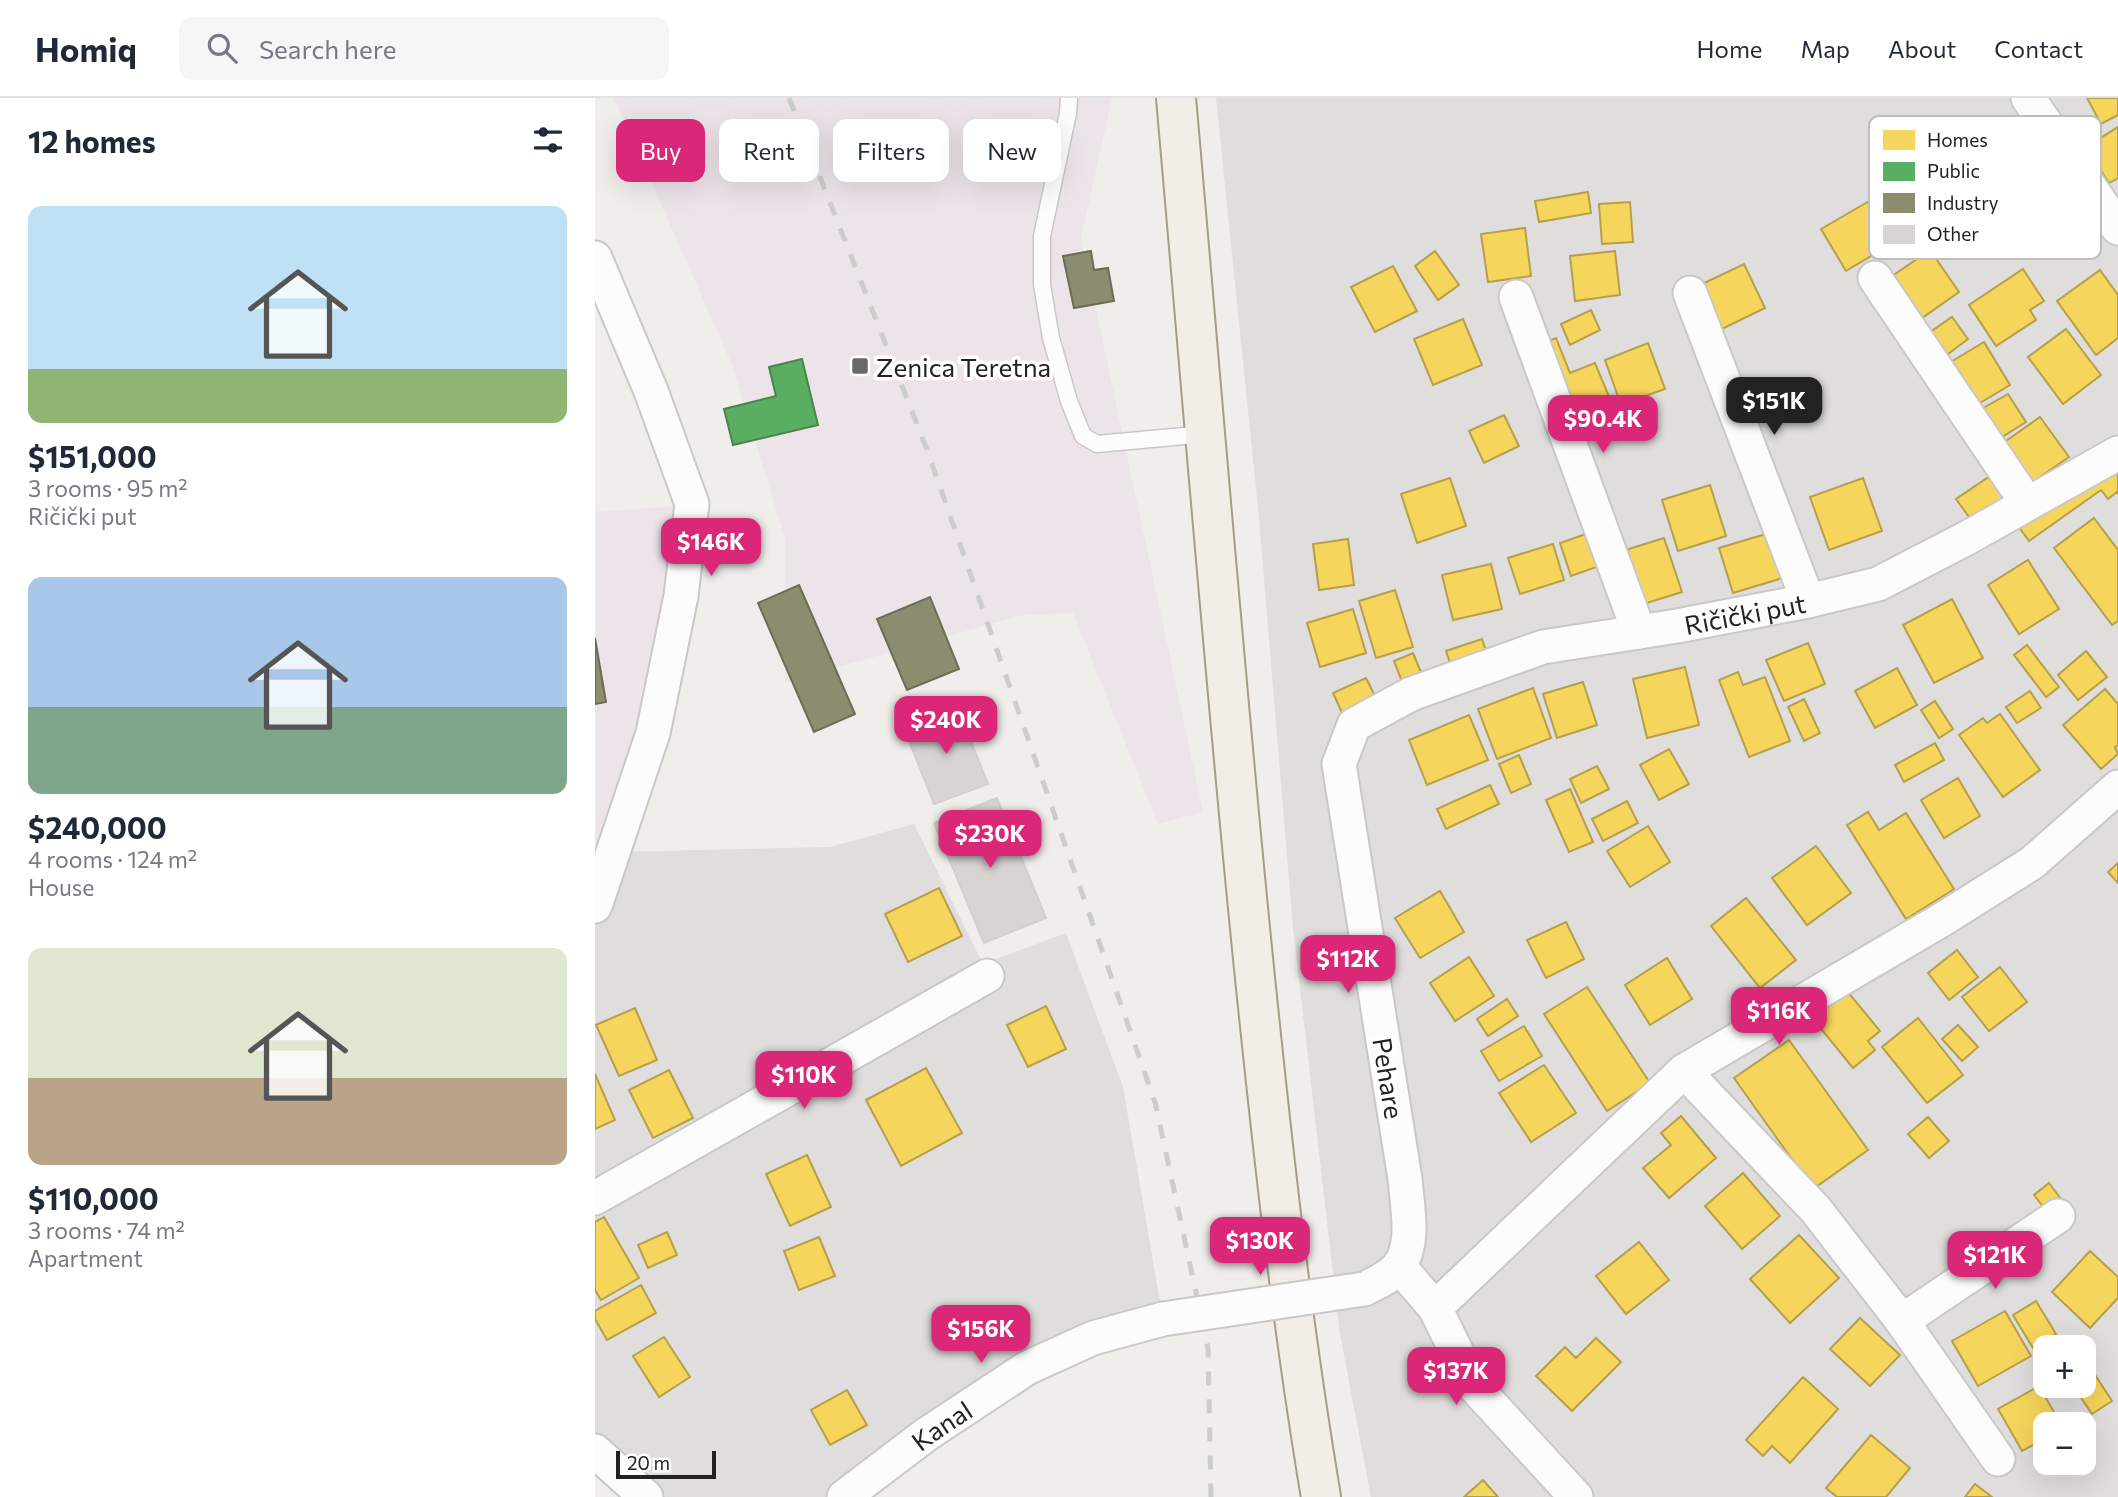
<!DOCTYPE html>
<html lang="en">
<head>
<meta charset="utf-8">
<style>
	:root { --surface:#fff; --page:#f6f6f7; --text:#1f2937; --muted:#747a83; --line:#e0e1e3; --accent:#db2777 }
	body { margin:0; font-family:Commissioner,sans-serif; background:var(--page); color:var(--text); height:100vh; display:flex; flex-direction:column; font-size:26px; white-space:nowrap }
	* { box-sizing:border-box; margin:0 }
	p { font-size:23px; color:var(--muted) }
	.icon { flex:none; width:38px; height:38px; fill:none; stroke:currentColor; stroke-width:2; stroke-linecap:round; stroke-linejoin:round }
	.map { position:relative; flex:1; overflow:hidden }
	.panel { display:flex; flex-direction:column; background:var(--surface); width:595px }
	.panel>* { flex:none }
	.hud { position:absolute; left:21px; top:21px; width:665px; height:63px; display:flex; gap:14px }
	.tools { position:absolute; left:1438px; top:1237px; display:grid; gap:14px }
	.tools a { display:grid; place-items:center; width:63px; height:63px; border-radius:14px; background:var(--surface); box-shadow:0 7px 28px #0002; font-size:35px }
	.scale { position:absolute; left:21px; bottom:18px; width:100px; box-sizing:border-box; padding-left:7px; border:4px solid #222; border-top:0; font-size:19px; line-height:24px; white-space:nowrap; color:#222; -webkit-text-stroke:5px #fff; paint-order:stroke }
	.price { position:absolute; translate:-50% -60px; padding:0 16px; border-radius:14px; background:var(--accent); color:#fff; font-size:23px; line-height:46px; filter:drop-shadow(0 2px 4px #0008) }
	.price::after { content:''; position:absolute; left:50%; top:42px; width:21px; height:16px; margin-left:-10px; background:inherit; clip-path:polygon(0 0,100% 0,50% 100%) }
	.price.on { background:#222; color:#fff }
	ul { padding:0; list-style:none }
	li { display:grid; align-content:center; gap:14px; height:371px; padding:0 28px }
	li span { display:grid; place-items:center; height:217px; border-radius:14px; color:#555 }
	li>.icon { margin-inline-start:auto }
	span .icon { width:126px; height:126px; fill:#fffc; stroke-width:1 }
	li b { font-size:30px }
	h2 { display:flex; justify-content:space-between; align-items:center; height:84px; padding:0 28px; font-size:30px }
	.pill { padding:0 24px; border-radius:14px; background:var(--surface); box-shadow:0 7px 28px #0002; font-size:24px; line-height:63px }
	.pill.on { background:var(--accent); color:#fff }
	header { display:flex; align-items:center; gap:42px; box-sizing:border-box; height:98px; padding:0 35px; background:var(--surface); border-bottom:2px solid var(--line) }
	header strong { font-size:33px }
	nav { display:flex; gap:38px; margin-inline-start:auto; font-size:24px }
	.search { width:490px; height:63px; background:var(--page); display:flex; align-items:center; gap:18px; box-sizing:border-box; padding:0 24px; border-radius:14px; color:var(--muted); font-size:26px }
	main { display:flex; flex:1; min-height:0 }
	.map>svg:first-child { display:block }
	.residential { fill:#dfdedc; fill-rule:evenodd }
	.industrial { fill:#ede4e9 }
	.homes { fill:#f6d55c; stroke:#b69f4b; stroke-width:2 }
	.public { fill:#5aae61; stroke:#49844e; stroke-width:2 }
	.industry { fill:#8c8c6e; stroke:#6c6c57; stroke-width:2 }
	.building { fill:#d7d4d2; stroke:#d3d0cc; stroke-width:2 }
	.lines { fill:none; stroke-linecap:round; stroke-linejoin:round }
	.service-casing { stroke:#c9c8c7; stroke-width:19 }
	.minor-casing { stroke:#c9c8c7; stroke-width:37 }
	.primary-casing { stroke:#a79c86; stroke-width:42 }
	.service { stroke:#fdfcfc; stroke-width:16 }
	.minor { stroke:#fdfcfc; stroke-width:33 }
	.primary { stroke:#f3ede7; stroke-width:38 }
	.rail { stroke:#ccc; stroke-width:5; stroke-dasharray:14 14; stroke-linecap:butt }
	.minor-bridge-casing { stroke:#c9c8c7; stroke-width:37; stroke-linecap:butt }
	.minor-bridge { stroke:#fdfcfc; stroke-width:33 }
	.poi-dot { fill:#6a6968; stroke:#fff; stroke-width:2.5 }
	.labels { text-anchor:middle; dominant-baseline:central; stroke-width:7; stroke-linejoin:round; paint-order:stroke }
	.poi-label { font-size:26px; fill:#222; stroke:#fff; text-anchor:start }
	.street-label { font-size:26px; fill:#222; stroke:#fff }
	.key { fill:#fff; stroke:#bdbdbd; stroke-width:2 }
	.key-label { font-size:19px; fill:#222 }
</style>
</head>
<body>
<header>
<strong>Homiq</strong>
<div class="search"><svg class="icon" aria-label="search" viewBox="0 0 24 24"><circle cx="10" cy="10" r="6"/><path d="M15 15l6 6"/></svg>Search here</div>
<nav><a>Home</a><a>Map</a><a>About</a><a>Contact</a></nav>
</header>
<main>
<section class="panel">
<h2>12 homes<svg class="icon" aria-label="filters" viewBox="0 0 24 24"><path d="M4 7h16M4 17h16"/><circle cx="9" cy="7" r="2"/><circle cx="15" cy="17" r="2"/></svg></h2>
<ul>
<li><span style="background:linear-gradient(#bfe0f5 75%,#8fb573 0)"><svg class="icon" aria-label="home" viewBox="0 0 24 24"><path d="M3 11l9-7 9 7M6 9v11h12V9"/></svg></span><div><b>$151,000</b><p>3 rooms · 95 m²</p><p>Ričički put</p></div></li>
<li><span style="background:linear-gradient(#a9c7e8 60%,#7fa58c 0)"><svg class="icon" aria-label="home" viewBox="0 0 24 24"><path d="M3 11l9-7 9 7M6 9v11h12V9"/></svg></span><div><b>$240,000</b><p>4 rooms · 124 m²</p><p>House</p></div></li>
<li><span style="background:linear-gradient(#dfe7d0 60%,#b9a48a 0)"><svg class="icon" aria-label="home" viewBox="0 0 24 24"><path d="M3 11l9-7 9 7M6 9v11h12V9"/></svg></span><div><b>$110,000</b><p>3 rooms · 74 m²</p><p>Apartment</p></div></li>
</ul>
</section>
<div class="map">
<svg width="1523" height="1399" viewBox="0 0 1523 1399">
	<rect width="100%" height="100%" fill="#f0eeeb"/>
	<!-- residential -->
	<g class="residential">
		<path d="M 621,0 L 1523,0 L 1523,1399 L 776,1399 L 745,1236 L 698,830 L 664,420 ZM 1451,1250 L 1489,1250 L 1489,1288 L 1451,1288 ZM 1451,1326 L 1489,1326 L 1489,1365 L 1451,1365 Z"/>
		<path d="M 319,726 L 388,866 L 471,835 L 528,989 L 568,1221 L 498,1240 L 249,1399 L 51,1399 L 0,1353 L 0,814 L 21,754 L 235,749 Z"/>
	</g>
	<!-- industrial -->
	<g class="industrial">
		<path d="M 19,0 L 517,0 L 486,141 L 608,714 L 563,726 L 478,515 L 428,517 L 190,584 L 190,441 L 137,267 Z"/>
		<path d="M 98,407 L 0,814 L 0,414 Z"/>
	</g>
	<!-- homes -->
	<g class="homes">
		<path d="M 1492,0 L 1523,0 L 1523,17 L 1506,26 Z"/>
		<path d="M 1523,29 L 1523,80 L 1514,85 L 1491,49 Z"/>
		<path d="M 993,94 L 996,115 L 944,124 L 940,103 Z"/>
		<path d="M 1276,102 L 1301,143 L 1251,173 L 1226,131 Z"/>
		<path d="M 1035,104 L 1038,144 L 1007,146 L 1004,106 Z"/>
		<path d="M 930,130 L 936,178 L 893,184 L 886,136 Z"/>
		<path d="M 1335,152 L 1364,194 L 1320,225 L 1290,183 Z"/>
		<path d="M 840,153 L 864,187 L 843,202 L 820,168 Z"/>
		<path d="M 1020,153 L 1025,197 L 980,203 L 975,158 Z"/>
		<path d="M 1149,166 L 1170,210 L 1125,232 L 1105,187 Z"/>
		<path d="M 798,168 L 822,213 L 780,234 L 756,189 Z"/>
		<path d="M 1428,171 L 1449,203 L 1435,212 L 1441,222 L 1401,248 L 1374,207 Z"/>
		<path d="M 1505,172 L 1523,197 L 1523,240 L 1501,257 L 1462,203 Z"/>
		<path d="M 996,212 L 1005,232 L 975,247 L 966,226 Z"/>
		<path d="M 1357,219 L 1373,241 L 1345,262 L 1328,239 Z"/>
		<path d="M 868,221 L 887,267 L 838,287 L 819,241 Z"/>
		<path d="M 1471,231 L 1506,277 L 1468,306 L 1433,259 Z"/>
		<path d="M 961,240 L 975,275 L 1000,265 L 1020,313 L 975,331 L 941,248 Z"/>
		<path d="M 1389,244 L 1415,287 L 1375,311 L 1349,268 Z"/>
		<path d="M 1053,245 L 1070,291 L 1026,307 L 1010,262 Z"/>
		<path d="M 1413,296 L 1431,324 L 1399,344 L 1381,314 Z"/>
		<path d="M 909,317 L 924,348 L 889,365 L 874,333 Z"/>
		<path d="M 1445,319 L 1474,359 L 1429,390 L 1401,350 Z"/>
		<path d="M 1521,373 L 1523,376 L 1523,396 L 1522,394 L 1513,401 L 1506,392 L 1434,443 L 1419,422 Z"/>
		<path d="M 1398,376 L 1413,398 L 1377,423 L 1361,401 Z"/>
		<path d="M 855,380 L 871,428 L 822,445 L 806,396 Z"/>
		<path d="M 1268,380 L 1287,433 L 1234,452 L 1215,399 Z"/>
		<path d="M 1115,387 L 1131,438 L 1083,453 L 1067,402 Z"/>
		<path d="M 1499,420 L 1523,452 L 1523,523 L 1517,527 L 1459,450 Z"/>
		<path d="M 1002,432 L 1013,465 L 976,478 L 965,445 Z"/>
		<path d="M 1174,435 L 1188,480 L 1138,495 L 1124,450 Z"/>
		<path d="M 1069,440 L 1087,494 L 1042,508 L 1024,454 Z"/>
		<path d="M 753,441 L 759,487 L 724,492 L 718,446 Z"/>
		<path d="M 958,446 L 969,482 L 925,496 L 913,460 Z"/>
		<path d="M 1433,462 L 1464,511 L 1424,536 L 1393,487 Z"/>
		<path d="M 896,466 L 907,511 L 858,522 L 847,477 Z"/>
		<path d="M 800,492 L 818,549 L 781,560 L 764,503 Z"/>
		<path d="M 1357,501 L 1388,560 L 1339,585 L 1308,527 Z"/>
		<path d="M 758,511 L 771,555 L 725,569 L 712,525 Z"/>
		<path d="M 887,541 L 893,559 L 857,571 L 851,553 Z"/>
		<path d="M 1213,545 L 1230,586 L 1189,603 L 1171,562 Z"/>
		<path d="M 1432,547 L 1464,589 L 1451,599 L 1419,557 Z"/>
		<path d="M 1491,553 L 1512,579 L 1483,602 L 1463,577 Z"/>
		<path d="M 818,555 L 828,579 L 808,586 L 799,563 Z"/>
		<path d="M 1090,569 L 1104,627 L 1052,640 L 1038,581 Z"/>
		<path d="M 1302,570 L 1322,607 L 1280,630 L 1260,593 Z"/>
		<path d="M 1143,574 L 1148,587 L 1170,579 L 1195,643 L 1154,659 L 1124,582 Z"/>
		<path d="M 771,580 L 782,602 L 748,617 L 738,595 Z"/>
		<path d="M 988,584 L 1002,627 L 962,640 L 948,596 Z"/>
		<path d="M 938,590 L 956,640 L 902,661 L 883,611 Z"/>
		<path d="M 1510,591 L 1523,606 L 1523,647 L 1520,649 L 1523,656 L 1506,671 L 1468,627 Z"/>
		<path d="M 1435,593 L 1446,610 L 1422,625 L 1411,609 Z"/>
		<path d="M 1209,601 L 1225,635 L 1209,643 L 1193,609 Z"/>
		<path d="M 1340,603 L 1358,631 L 1344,640 L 1326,612 Z"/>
		<path d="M 1405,616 L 1445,672 L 1408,699 L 1364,637 L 1388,620 L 1392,625 Z"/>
		<path d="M 874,617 L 893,662 L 832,687 L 814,642 Z"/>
		<path d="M 1340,645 L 1349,662 L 1309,684 L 1300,667 Z"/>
		<path d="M 1074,651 L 1094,686 L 1064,702 L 1045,667 Z"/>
		<path d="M 924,657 L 936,686 L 916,695 L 904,666 Z"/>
		<path d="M 1002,668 L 1014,691 L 986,705 L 975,681 Z"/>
		<path d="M 1363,680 L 1385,718 L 1349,740 L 1326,702 Z"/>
		<path d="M 895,687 L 904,706 L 851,731 L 842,711 Z"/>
		<path d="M 975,691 L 998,744 L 974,754 L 951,702 Z"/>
		<path d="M 1032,703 L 1043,725 L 1008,743 L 997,721 Z"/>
		<path d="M 1273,714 L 1284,732 L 1311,715 L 1359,791 L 1311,821 L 1252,727 Z"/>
		<path d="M 1053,728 L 1075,764 L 1035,789 L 1012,753 Z"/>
		<path d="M 1221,748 L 1256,795 L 1212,827 L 1177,780 Z"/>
		<path d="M 1523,765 L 1523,785 L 1513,774 Z"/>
		<path d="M 344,790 L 367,838 L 313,864 L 290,816 Z"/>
		<path d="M 845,793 L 869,834 L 825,860 L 800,820 Z"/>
		<path d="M 1151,800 L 1201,862 L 1165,890 L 1116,828 Z"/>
		<path d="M 971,824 L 989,861 L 951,880 L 932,842 Z"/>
		<path d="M 1362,852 L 1383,879 L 1354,902 L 1333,875 Z"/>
		<path d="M 874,859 L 899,898 L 860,923 L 835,885 Z"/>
		<path d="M 1072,860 L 1097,901 L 1055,927 L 1030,887 Z"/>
		<path d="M 1405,869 L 1432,904 L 1394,933 L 1367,899 Z"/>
		<path d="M 992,889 L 1055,985 L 1012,1013 L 949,916 Z"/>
		<path d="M 1252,893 L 1285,933 L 1273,943 L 1280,952 L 1258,970 L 1218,921 Z"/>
		<path d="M 912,901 L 923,918 L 893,938 L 882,921 Z"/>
		<path d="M 451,908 L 471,951 L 433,969 L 412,927 Z"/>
		<path d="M 40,910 L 62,962 L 24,978 L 1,927 Z"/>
		<path d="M 1323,920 L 1368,977 L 1332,1005 L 1287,949 Z"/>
		<path d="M 1363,927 L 1383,949 L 1367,963 L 1347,941 Z"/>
		<path d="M 929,928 L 947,958 L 904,983 L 886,953 Z"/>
		<path d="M 1194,942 L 1273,1052 L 1218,1091 L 1139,980 Z"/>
		<path d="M 949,967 L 981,1015 L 936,1044 L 904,995 Z"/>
		<path d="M 331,970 L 367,1035 L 306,1068 L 271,1002 Z"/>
		<path d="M 74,972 L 98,1020 L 58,1040 L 34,992 Z"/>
		<path d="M 0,976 L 20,1022 L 0,1031 Z"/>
		<path d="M 1086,1018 L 1121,1060 L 1074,1100 L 1048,1070 L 1076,1047 L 1066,1035 Z"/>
		<path d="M 1333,1019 L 1354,1043 L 1334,1060 L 1313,1036 Z"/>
		<path d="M 212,1057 L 236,1109 L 195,1128 L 171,1076 Z"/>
		<path d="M 1148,1075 L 1185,1118 L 1147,1151 L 1110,1108 Z"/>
		<path d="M 1454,1085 L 1469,1105 L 1454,1116 L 1439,1097 Z"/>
		<path d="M 9,1119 L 44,1180 L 6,1202 L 0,1192 L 0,1124 Z"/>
		<path d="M 72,1134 L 82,1157 L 53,1170 L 43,1147 Z"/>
		<path d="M 1204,1137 L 1244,1180 L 1195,1225 L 1155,1181 Z"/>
		<path d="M 224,1139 L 240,1178 L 204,1192 L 189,1153 Z"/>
		<path d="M 1044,1144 L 1074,1182 L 1031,1216 L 1001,1178 Z"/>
		<path d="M 1495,1153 L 1523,1179 L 1523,1200 L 1495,1230 L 1457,1194 Z"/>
		<path d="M 46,1187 L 61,1215 L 12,1242 L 0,1221 L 0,1213 Z"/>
		<path d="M 1441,1203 L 1461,1236 L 1438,1250 L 1418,1217 Z"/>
		<path d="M 1410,1213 L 1436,1258 L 1383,1288 L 1357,1243 Z"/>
		<path d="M 1265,1220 L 1305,1257 L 1275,1288 L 1235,1251 Z"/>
		<path d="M 69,1239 L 95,1279 L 64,1299 L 38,1258 Z"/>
		<path d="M 1001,1240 L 1026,1264 L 977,1313 L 941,1278 L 970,1249 L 981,1260 Z"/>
		<path d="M 1489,1260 L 1517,1303 L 1497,1316 L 1478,1288 L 1489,1288 Z"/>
		<path d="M 1208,1279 L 1243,1311 L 1195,1365 L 1177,1348 L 1168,1358 L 1151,1342 Z"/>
		<path d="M 1444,1288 L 1466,1326 L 1451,1326 L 1451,1340 L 1427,1353 L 1403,1311 Z"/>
		<path d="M 252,1292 L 272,1327 L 235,1347 L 216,1312 Z"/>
		<path d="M 1276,1337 L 1315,1370 L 1291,1399 L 1242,1399 L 1231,1390 Z"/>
		<path d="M 888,1382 L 903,1399 L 869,1399 Z"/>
		<path d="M 1380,1386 L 1397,1399 L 1370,1399 Z"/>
	</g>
	<!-- public -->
	<path class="public" d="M 207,261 L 223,327 L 138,347 L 129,311 L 181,298 L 174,269 Z"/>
	<!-- industry -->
	<g class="industry">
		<path d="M 496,153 L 499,172 L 513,170 L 519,203 L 479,210 L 468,158 Z"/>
		<path d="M 204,487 L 260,616 L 219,634 L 163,505 Z"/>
		<path d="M 335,499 L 364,571 L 312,592 L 282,521 Z"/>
		<path d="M 0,540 L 11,604 L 0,606 Z"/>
	</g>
	<!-- building -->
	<g class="building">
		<path d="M 363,610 L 393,686 L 339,706 L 309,630 Z"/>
		<path d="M 402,700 L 451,820 L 389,845 L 339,725 Z"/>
	</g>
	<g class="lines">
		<defs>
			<path id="service" d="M 474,0 L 473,15 L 447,138 L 447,187 L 456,240 L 474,303 L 488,338 L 502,346 L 611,336"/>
			<g id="minor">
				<path d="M 1433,0 L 1523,130"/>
				<path d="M 0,160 L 56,293 L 97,406 L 86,498 L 58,635 L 0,808"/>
				<path d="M 1280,180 L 1432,405"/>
				<path d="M 1095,195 L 1213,503"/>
				<path d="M 921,199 L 1044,534"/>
				<path d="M 1089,973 L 1221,1112 L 1307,1223 L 1403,1361"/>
				<path d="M 0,1100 L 392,878"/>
				<path d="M 804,1168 L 840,1210 L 878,1287 L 981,1399"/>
				<path id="s1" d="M 769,1191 C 781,1185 794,1180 803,1169 C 821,1147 812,1107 810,1081 L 744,666 L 759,627 L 816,596 L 948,549 L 1082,528 L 1213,503 L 1283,486 L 1372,440 L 1523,355"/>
				<path d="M 840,1210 L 1089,973 L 1348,821 L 1437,765 L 1523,689"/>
				<path d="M 1307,1223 L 1463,1118"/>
				<path d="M 0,1353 L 51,1399"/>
				<path id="s2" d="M 249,1399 L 332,1336 L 432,1270 L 498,1240 L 568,1221"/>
			</g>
			<path id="primary" d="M 581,0 C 607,293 630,587 660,880 C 678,1054 697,1227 726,1399"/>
		</defs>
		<!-- service casing -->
		<use href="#service" class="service-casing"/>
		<!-- minor casing -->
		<use href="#minor" class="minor-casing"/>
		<!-- primary casing -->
		<use href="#primary" class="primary-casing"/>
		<!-- service -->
		<use href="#service" class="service"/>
		<!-- minor -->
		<use href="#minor" class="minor"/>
		<!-- primary -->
		<use href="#primary" class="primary"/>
		<!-- rail -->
		<path class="rail" d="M 194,0 L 331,349 L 560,1004 L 613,1250 L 616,1399"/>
		<defs>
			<path id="minor-bridge" d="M 568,1221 L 769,1191"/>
		</defs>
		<!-- minor-bridge casing -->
		<use href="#minor-bridge" class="minor-bridge-casing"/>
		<!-- minor-bridge -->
		<use href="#minor-bridge" class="minor-bridge"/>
	</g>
	<!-- markers -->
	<rect class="poi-dot" x="256" y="259" width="18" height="18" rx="3.5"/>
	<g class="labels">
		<!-- poi labels -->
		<g class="poi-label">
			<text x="281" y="268">Zenica Teretna</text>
		</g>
		<!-- street labels -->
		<g class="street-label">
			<text stroke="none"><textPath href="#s1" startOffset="1003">Ričički put</textPath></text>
			<text transform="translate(794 980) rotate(81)">Pehare</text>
			<text stroke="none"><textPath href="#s2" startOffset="121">Kanal</textPath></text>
		</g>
	</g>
	<!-- legend -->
	<rect x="1274" y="18" width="232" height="143" rx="10" class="key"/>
	<rect x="1288" y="32" width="32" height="20" fill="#f6d55c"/>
	<rect x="1288" y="64" width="32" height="19" fill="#5aae61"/>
	<rect x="1288" y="95" width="32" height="20" fill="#8c8c6e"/>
	<rect x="1288" y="127" width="32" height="19" fill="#d7d4d2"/>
	<g class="key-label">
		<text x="1332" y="49">Homes</text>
		<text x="1332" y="80">Public</text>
		<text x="1332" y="112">Industry</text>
		<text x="1332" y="143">Other</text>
	</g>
</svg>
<div class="tools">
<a>+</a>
<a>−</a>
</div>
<div class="scale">20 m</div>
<b class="price on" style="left:1179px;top:339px">$151K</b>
<b class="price" style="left:1008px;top:357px">$90.4K</b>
<b class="price" style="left:116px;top:480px">$146K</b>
<b class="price" style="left:351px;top:658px">$240K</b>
<b class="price" style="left:395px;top:772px">$230K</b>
<b class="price" style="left:753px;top:897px">$112K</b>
<b class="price" style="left:1184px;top:949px">$116K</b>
<b class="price" style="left:209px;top:1013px">$110K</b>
<b class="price" style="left:665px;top:1179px">$130K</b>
<b class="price" style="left:1400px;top:1193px">$121K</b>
<b class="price" style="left:386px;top:1267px">$156K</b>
<b class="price" style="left:861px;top:1309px">$137K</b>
<div class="hud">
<a class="pill on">Buy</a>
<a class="pill">Rent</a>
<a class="pill">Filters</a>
<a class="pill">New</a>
</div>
</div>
</main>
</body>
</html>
